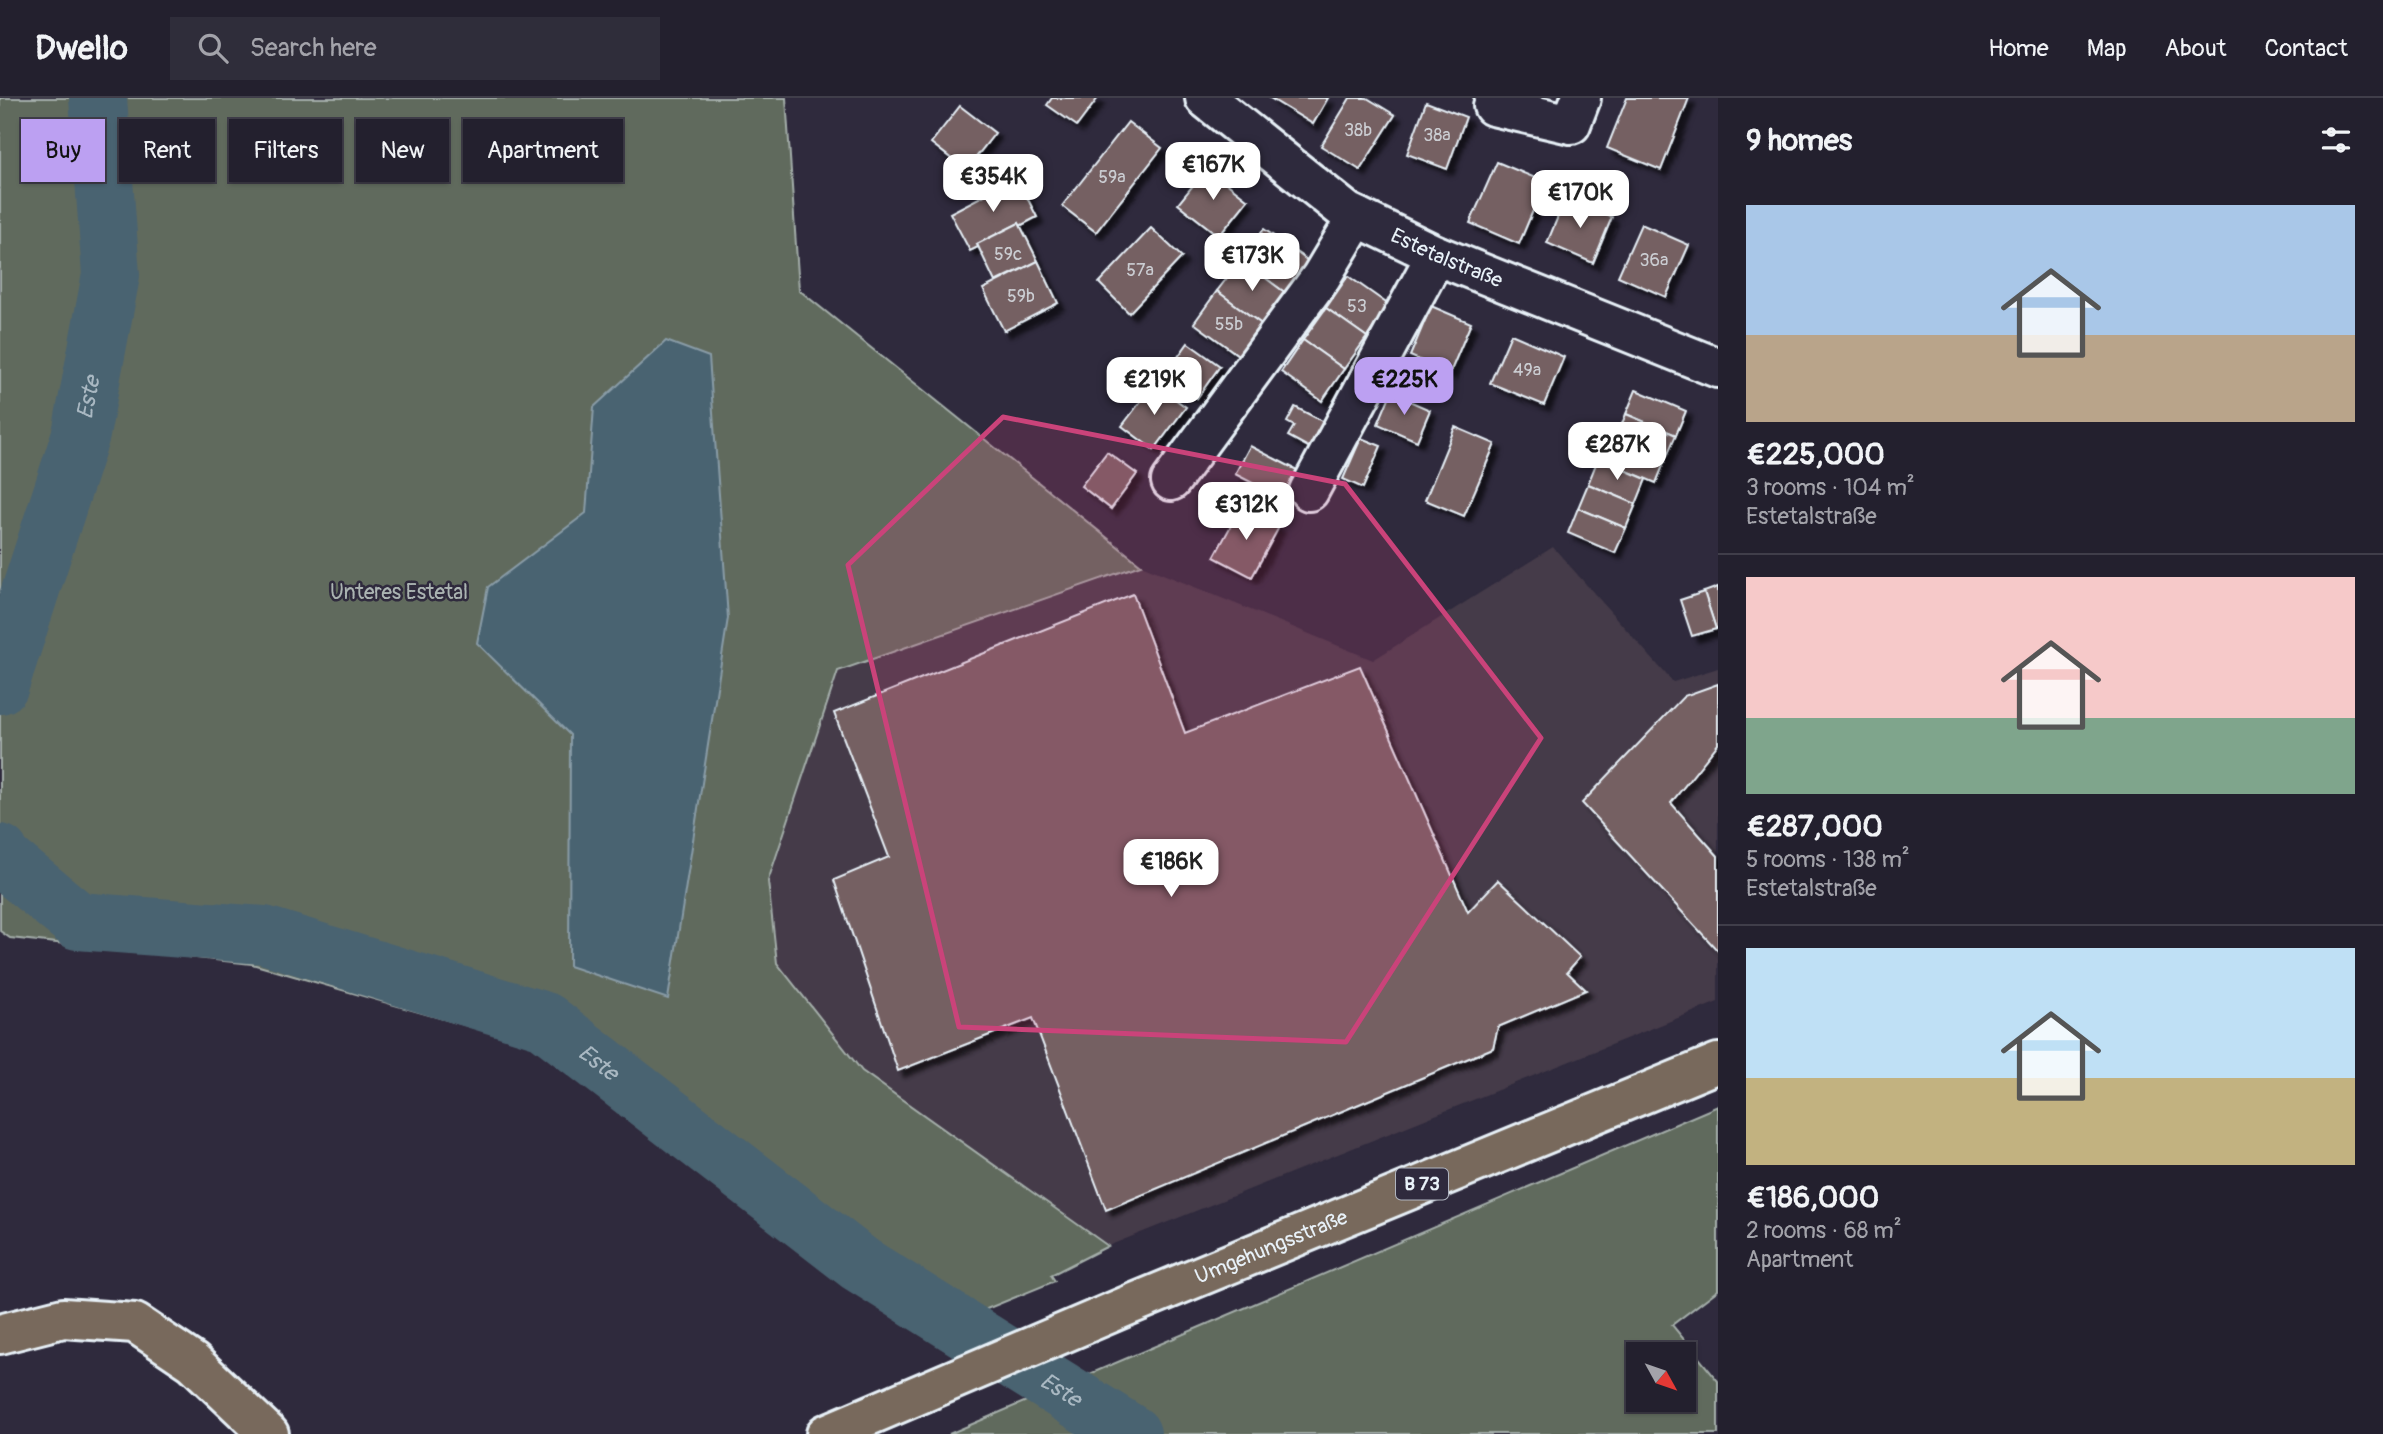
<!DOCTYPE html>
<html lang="en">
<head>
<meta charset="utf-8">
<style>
	:root { --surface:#23202e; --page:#2f2d3a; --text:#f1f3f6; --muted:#a3a3aa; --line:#403e4a; --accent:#bca0f2 }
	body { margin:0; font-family:Pangolin,sans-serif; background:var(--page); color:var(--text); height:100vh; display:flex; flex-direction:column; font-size:26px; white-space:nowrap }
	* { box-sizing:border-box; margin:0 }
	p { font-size:23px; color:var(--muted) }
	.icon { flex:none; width:38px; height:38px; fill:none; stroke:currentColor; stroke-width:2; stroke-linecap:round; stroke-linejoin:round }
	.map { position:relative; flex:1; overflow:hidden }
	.details { display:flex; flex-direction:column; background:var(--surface); width:665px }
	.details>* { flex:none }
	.banner { position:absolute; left:21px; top:21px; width:665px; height:63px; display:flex; gap:14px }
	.needle { width:46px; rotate:130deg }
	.controls { position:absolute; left:1626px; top:1244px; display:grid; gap:14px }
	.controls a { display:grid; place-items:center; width:70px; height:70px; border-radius:0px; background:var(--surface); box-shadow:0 2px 5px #0004,0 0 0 2px var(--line); font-size:35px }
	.price { position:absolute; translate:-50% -60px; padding:0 16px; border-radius:14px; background:#fff; color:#222; font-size:23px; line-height:46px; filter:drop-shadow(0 2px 4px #0008) }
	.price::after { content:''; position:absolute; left:50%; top:42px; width:21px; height:16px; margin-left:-10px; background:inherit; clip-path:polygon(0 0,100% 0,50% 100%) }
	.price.current { background:var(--accent); color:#111 }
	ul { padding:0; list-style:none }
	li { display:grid; align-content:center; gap:14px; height:371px; padding:0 28px }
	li+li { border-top:2px solid var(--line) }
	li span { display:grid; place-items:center; height:217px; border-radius:0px; color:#555 }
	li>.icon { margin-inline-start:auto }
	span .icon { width:126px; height:126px; fill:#fffc; stroke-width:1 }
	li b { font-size:30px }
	h2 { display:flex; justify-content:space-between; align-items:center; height:84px; padding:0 28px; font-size:30px }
	.chip { padding:0 24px; border-radius:0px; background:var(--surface); box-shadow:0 2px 5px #0004,0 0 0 2px var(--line); font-size:24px; line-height:63px }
	.chip.current { background:var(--accent); color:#111 }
	header { display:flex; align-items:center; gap:42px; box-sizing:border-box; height:98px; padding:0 35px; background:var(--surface); border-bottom:2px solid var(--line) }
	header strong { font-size:33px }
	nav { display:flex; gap:38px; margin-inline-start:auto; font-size:24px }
	.search { width:490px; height:63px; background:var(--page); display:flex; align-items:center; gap:18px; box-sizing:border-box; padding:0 24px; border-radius:0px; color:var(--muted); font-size:26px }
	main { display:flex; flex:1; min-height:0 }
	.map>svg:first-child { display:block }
	.built { fill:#443a48 }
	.green { fill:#616a5d; stroke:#a4aeaa; stroke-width:2; fill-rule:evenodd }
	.water { fill:#4a6371; stroke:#899ca7; stroke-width:2 }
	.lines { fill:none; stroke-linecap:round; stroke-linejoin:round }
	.river { stroke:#4a6371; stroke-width:58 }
	.building { fill:#756062; stroke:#e8f1f8; stroke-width:2; filter:url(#shadow) }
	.minor-casing { stroke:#e8f1f8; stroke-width:44 }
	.major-casing { stroke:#e8f1f8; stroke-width:44 }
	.minor { stroke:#2f2a3d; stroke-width:38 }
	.major { stroke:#78695c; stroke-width:38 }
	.marked { fill:#ca437a; fill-opacity:0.2; stroke:#ca437a; stroke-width:5; stroke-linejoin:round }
	.labels { text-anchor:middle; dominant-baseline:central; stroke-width:5; stroke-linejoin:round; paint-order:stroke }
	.number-label { font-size:18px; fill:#cbcdd2 }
	.shield { fill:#2f2a3d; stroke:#b0b5c0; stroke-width:2 }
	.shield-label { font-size:19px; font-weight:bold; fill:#e8f1f8 }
	.street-label { font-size:21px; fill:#e8f1f8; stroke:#2f2a3d }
	.park-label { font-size:21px; fill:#abb4b2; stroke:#2f2a3d }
	.water-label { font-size:23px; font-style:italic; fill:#a9b8c2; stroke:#2f2a3d }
</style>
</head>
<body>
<header>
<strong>Dwello</strong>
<div class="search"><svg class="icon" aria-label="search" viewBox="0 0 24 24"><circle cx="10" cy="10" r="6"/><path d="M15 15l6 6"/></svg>Search here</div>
<nav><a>Home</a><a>Map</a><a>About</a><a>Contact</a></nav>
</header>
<main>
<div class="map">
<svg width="1718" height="1336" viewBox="0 0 1718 1336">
	<defs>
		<filter id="shadow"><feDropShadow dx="6" dy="6" stdDeviation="2" flood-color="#0009"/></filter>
	</defs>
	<rect width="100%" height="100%" fill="#2f2a3d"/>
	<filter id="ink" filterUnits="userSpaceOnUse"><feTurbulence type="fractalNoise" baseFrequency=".0143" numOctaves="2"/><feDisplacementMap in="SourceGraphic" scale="14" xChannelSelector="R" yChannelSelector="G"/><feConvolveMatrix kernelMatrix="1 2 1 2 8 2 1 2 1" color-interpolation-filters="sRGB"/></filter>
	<g filter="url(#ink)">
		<!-- built -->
		<path class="built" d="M 1553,449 L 1673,584 L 1718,570 L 1718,904 L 1108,1148 L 862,973 L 777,865 L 769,784 L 838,573 L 1141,467 L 1373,562 Z"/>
		<!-- green -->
		<g class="green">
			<path d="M 0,0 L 786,0 L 799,192 L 1141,467 L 838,573 L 768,783 L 777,865 L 862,973 L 1108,1148 L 1051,1177 L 1055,1183 L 967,1219 L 923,1232 L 845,1186 L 537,948 L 252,866 L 10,840 L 0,833 Z"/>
			<path d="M 1718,1008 L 1718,1192 L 1672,1227 L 1718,1283 L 1718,1336 L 949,1336 ZM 1638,1256 L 1684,1256 L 1684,1302 L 1638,1302 Z"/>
		</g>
		<!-- water -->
		<path class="water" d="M 666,243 L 709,259 L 728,520 L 668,901 L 569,868 L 570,637 L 477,545 L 488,489 L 586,415 L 594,309 Z"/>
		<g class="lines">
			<!-- river -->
			<g class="river">
				<path id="s1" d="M 0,587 L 81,336 L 111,177 L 98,0"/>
				<path id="s2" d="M 0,755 L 0,759 L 78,823 L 264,837 L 545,923 L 860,1166 L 1132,1336"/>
			</g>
		</g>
		<!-- building -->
		<g class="building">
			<path d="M 1052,0 L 1098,0 L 1077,28 L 1047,7 Z"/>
			<path d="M 1270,0 L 1328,0 L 1313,26 Z"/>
			<path d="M 1350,0 L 1367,0 L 1395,17 L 1360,72 L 1321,48 Z"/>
			<path d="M 1627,0 L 1689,0 L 1661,72 L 1607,50 Z"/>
			<path d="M 1426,4 L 1466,19 L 1447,71 L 1407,56 Z"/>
			<path d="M 960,8 L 995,35 L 966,72 L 931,45 Z"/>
			<path d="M 1128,24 L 1162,50 L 1096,134 L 1062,108 Z"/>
			<path d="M 1497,64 L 1545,84 L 1519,146 L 1470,125 Z"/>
			<path d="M 1207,70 L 1248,102 L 1219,138 L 1178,106 Z"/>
			<path d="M 1017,80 L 1037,119 L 1020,128 L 1019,125 L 977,146 L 978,149 L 970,153 L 950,115 Z"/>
			<path d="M 1566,99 L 1612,119 L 1593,165 L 1547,145 Z"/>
			<path d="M 1019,125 L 1038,163 L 995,184 L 977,146 Z"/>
			<path d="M 1641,126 L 1689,147 L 1666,199 L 1618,178 Z"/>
			<path d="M 1151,130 L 1182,159 L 1129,215 L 1099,185 Z"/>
			<path d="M 1264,131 L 1311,165 L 1287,196 L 1241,162 Z"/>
			<path d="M 1241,162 L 1287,196 L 1264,228 L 1217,193 Z"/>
			<path d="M 1038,163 L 1058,205 L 1004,233 L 983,191 Z"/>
			<path d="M 1348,178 L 1389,207 L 1367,239 L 1326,210 Z"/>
			<path d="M 1217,193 L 1264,228 L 1241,259 L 1194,225 Z"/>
			<path d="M 1431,208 L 1471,225 L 1450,275 L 1410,258 Z"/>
			<path d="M 1326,210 L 1367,239 L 1344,271 L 1303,242 Z"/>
			<path d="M 1511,236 L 1564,259 L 1544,307 L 1490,285 Z"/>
			<path d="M 1303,242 L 1344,271 L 1322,303 L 1281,274 Z"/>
			<path d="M 1188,245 L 1220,268 L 1197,300 L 1165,277 Z"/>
			<path d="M 1154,286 L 1186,309 L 1154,352 L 1122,328 Z"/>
			<path d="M 1636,292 L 1686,313 L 1676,337 L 1626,316 Z"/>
			<path d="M 1391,295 L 1430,312 L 1417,343 L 1378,326 Z"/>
			<path d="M 1295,309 L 1324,324 L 1310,350 L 1288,338 L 1294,328 L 1287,324 Z"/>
			<path d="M 1626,316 L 1676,337 L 1666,360 L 1616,340 Z"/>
			<path d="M 1455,329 L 1495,346 L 1464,418 L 1425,402 Z"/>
			<path d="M 1361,340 L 1381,348 L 1363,390 L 1343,381 Z"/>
			<path d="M 1616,340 L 1666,360 L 1656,385 L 1606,364 Z"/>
			<path d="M 1250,348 L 1297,372 L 1282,400 L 1235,376 Z"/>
			<path d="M 1107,354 L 1137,376 L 1111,411 L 1081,388 Z"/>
			<path d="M 1598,361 L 1646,381 L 1636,406 L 1588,386 Z"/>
			<path d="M 1588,386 L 1636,406 L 1626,430 L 1578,410 Z"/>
			<path d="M 1241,409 L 1279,429 L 1252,479 L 1214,459 Z"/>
			<path d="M 1578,410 L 1626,430 L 1615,455 L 1568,435 Z"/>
			<path d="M 1718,489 L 1718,530 L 1716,531 L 1704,494 Z"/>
			<path d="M 1704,494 L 1716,531 L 1692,538 L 1680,502 Z"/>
			<path d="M 1133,496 L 1185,635 L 1360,568 L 1468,814 L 1498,782 L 1580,859 L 1567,874 L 1586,892 L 1498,929 L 1493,950 L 1106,1112 L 1033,920 L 898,973 L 834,782 L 889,759 L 834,615 Z"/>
			<path d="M 1718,586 L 1718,646 L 1671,705 L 1718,758 L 1718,853 L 1582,705 L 1684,598 Z"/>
		</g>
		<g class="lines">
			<defs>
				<g id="minor">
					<path id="s3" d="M 1205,0 L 1347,114 L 1436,157 L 1718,270"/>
					<path d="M 1496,0 L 1493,8 L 1571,26 L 1581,0"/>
					<path d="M 1171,383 L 1321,179 L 1357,119"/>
					<path d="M 1309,393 L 1436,157"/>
				</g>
				<g id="major">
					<path d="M 0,1236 L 63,1220 L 135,1225 L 193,1264 L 269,1336"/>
					<path id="s4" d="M 826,1336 L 1127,1208 L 1718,965"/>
				</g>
			</defs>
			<!-- minor casing -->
			<use href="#minor" class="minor-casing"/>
			<!-- major casing -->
			<use href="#major" class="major-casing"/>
			<!-- minor -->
			<use href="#minor" class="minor"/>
			<!-- major -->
			<use href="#major" class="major"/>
		</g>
	</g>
	<!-- marked area -->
	<path class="marked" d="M 1003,319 L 1345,386 L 1541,640 L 1346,944 L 959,929 L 848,467 Z"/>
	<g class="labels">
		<!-- number labels -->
		<g class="number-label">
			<text x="1358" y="32">38b</text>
			<text x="1437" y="37">38a</text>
			<text x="1112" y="79">59a</text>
			<text x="1008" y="156">59c</text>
			<text x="1654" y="162">36a</text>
			<text x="1140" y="172">57a</text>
			<text x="1021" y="198">59b</text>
			<text x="1357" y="208">53</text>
			<text x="1229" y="226">55b</text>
			<text x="1527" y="272">49a</text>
		</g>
		<!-- shield labels -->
		<rect class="shield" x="1396" y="1070.5" width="52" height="31" rx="5"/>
		<g class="shield-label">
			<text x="1422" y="1086">B 73</text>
		</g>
		<!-- street labels -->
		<g class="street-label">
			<text stroke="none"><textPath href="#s3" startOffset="292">Estetalstraße</textPath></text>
			<text stroke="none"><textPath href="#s4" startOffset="483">Umgehungsstraße</textPath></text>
		</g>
		<!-- park labels -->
		<g class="park-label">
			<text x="399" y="494">Unteres Estetal</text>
		</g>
		<!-- water labels -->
		<g class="water-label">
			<text stroke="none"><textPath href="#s1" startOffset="301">Este</textPath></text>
			<text stroke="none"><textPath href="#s2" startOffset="653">Este</textPath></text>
			<text stroke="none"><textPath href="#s2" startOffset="1220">Este</textPath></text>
		</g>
	</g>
</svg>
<div class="controls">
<a><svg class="needle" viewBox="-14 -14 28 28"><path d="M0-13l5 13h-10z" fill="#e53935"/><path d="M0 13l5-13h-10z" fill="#a3a3aa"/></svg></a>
</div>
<b class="price" style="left:1213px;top:104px">€167K</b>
<b class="price" style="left:993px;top:116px">€354K</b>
<b class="price" style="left:1580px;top:132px">€170K</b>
<b class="price" style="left:1252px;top:195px">€173K</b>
<b class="price" style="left:1154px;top:319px">€219K</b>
<b class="price current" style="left:1404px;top:319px">€225K</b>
<b class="price" style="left:1617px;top:384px">€287K</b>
<b class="price" style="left:1246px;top:444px">€312K</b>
<b class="price" style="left:1171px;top:801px">€186K</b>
<div class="banner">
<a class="chip current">Buy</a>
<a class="chip">Rent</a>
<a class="chip">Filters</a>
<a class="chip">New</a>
<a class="chip">Apartment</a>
</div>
</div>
<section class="details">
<h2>9 homes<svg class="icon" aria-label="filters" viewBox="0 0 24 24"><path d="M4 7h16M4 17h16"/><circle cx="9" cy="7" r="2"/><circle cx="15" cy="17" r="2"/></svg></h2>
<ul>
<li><span style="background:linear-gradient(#a9c7e8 60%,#b9a48a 0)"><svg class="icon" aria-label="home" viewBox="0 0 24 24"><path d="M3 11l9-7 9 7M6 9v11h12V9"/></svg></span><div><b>€225,000</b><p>3 rooms · 104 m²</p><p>Estetalstraße</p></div></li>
<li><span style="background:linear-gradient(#f6c9c9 65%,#7fa58c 0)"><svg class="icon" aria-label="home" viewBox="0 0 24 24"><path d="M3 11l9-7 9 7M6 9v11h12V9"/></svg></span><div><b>€287,000</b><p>5 rooms · 138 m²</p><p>Estetalstraße</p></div></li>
<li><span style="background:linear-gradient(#bfe0f5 60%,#c2b280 0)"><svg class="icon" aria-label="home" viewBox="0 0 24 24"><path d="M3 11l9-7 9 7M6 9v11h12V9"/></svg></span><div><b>€186,000</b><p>2 rooms · 68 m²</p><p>Apartment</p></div></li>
</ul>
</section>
</main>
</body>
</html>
